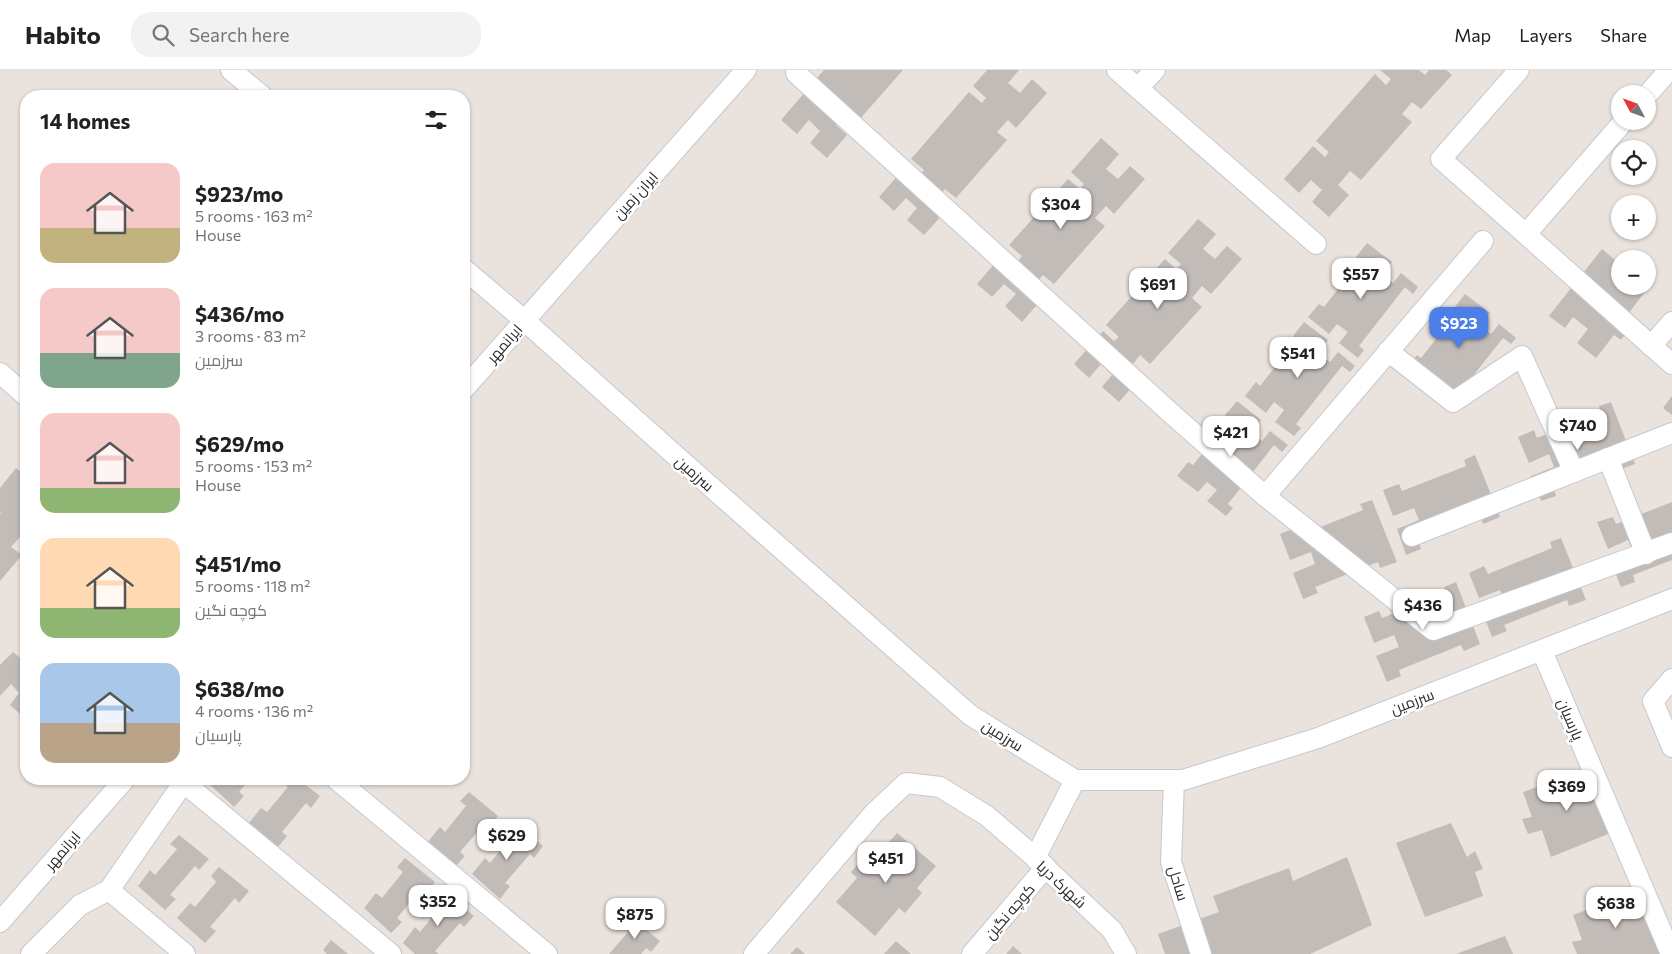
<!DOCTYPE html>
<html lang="en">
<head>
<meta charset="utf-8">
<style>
	:root { --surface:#fff; --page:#f2f2f2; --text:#222; --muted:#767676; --line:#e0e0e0; --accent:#4c7fe7 }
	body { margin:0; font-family:Commissioner,Cairo,sans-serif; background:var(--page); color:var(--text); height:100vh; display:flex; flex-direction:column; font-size:19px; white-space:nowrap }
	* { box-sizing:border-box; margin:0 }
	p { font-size:16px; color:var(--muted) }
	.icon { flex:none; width:28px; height:28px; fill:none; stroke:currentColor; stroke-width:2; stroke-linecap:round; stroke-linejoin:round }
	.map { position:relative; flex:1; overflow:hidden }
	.details { position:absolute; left:20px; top:20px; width:450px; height:695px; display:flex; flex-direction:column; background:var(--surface); border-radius:20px; box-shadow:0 1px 4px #0004 }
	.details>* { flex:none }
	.needle { width:32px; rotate:311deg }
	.buttons { position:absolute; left:1611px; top:15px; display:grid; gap:10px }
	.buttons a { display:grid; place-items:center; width:45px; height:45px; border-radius:50%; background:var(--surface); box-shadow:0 1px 4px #0004; font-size:25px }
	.price { position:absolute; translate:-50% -42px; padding:0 11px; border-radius:10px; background:#fff; color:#222; font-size:16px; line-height:32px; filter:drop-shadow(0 1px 2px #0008) }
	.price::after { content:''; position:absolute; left:50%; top:30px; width:15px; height:11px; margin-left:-8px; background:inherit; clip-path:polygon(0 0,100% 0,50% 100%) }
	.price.current { background:var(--accent); color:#fff }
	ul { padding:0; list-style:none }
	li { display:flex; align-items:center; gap:15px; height:125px; padding:0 20px }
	li span { display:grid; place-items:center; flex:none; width:140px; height:100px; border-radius:15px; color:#555 }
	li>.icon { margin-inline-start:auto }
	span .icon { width:60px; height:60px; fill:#fffc; stroke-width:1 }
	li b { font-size:21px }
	h2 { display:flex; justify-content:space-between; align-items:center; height:60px; padding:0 20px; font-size:21px }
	header { display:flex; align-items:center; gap:30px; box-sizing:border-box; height:70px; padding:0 25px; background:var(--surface); border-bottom:1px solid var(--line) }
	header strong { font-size:24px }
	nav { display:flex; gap:28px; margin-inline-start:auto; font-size:18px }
	.search { width:350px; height:45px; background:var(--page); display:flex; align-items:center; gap:12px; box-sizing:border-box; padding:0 18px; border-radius:20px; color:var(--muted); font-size:19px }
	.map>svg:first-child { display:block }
	.building { fill:#c2bcb9 }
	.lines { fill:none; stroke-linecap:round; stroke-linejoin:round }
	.minor-casing { stroke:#c4c9d1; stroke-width:22 }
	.minor { stroke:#fff; stroke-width:20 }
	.labels { text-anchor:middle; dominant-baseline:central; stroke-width:5; stroke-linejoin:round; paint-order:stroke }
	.street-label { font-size:15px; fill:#292929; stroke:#fff }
</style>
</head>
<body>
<header>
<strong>Habito</strong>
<div class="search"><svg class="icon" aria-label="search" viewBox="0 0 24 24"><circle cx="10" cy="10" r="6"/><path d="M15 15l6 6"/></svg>Search here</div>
<nav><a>Map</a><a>Layers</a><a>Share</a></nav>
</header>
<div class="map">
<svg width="1672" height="884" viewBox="0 0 1672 884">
	<rect width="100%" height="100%" fill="#eae2dc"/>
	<!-- building -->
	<g class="building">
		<path d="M 824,0 L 903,0 L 859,50 L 848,41 L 836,55 L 847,65 L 827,88 L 810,73 L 820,61 L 809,50 L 797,64 L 781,50 Z"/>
		<path d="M 987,0 L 1019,0 L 1008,13 L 1020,23 L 1032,9 L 1047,23 L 1016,58 L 1008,50 L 997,62 L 1007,70 L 956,128 L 945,119 L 933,133 L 944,143 L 924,165 L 907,150 L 917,138 L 906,128 L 894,141 L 879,127 L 908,94 L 920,105 L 924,100 L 911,89 L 969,22 L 982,33 L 986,28 L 973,16 Z"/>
		<path d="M 1380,0 L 1419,0 L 1425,5 L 1429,0 L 1446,0 L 1452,5 L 1421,39 L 1412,32 L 1402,44 L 1412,52 L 1361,110 L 1350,101 L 1338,115 L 1349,125 L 1329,147 L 1312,132 L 1322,120 L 1311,110 L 1299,123 L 1284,109 L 1313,76 L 1325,87 L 1329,82 L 1316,71 L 1375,4 L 1386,15 L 1391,9 Z"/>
		<path d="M 1101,68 L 1119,84 L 1106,99 L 1118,109 L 1130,96 L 1145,109 L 1114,144 L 1106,136 L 1095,148 L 1105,156 L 1054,214 L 1043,205 L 1031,219 L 1042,229 L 1022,252 L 1005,236 L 1016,224 L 1004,214 L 992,227 L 977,214 L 1006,180 L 1018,191 L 1022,186 L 1009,175 L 1068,109 L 1080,119 L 1084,114 L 1071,102 Z"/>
		<path d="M 1198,149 L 1216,164 L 1203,179 L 1215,189 L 1227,176 L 1242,189 L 1211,224 L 1202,216 L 1192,228 L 1202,237 L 1150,294 L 1140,285 L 1128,300 L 1139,309 L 1119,332 L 1102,317 L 1112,305 L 1101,294 L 1089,308 L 1074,294 L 1103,261 L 1114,271 L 1119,267 L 1106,255 L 1165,189 L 1176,199 L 1181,194 L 1168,183 Z"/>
		<path d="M 1367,173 L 1392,192 L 1382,204 L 1393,213 L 1401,203 L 1418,217 L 1413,224 L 1405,217 L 1359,276 L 1364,280 L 1358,288 L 1339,273 L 1348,262 L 1337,254 L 1329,264 L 1308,247 L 1319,234 L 1324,237 L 1360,191 L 1356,187 Z"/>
		<path d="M 1602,179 L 1620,194 L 1620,205 L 1615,211 L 1620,216 L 1623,218 L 1626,216 L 1643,216 L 1647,219 L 1622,252 L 1630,258 L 1621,270 L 1614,265 L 1596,288 L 1577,273 L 1588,259 L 1573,247 L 1565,258 L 1549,246 Z"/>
		<path d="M 1465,224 L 1490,243 L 1480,255 L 1491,264 L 1499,254 L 1516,268 L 1511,274 L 1503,268 L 1457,326 L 1436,324 L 1446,313 L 1435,305 L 1427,315 L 1406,299 L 1417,285 L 1421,288 L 1458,241 L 1454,238 Z"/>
		<path d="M 1304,252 L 1328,270 L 1319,283 L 1330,292 L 1338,282 L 1355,296 L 1350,302 L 1342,296 L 1296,354 L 1301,358 L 1294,366 L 1275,352 L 1284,340 L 1274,332 L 1266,343 L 1245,326 L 1256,312 L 1260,316 L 1297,269 L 1293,266 Z"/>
		<path d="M 1672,326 L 1672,345 L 1663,338 Z"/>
		<path d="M 1237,331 L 1261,350 L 1251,363 L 1262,371 L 1270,361 L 1288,375 L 1282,382 L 1274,375 L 1228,434 L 1233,438 L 1226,446 L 1207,431 L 1217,420 L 1207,412 L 1198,422 L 1177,406 L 1188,392 L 1193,395 L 1230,349 L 1225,345 Z"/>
		<path d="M 1611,332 L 1635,394 L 1618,400 L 1616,394 L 1554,419 L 1556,426 L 1541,431 L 1531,406 L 1554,397 L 1549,384 L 1529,393 L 1518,367 L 1534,360 L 1537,368 L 1601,342 L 1599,336 Z"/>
		<path d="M 1475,385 L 1500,447 L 1483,454 L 1481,448 L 1419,473 L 1421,479 L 1406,485 L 1397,459 L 1419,450 L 1414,438 L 1393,446 L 1383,420 L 1399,414 L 1402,421 L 1466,396 L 1464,390 Z"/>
		<path d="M 16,398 L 26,406 L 26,423 L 22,427 L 26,431 L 26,471 L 21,466 L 11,477 L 22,485 L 0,511 L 0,444 L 1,442 L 0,441 L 0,418 Z"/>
		<path d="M 1372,430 L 1397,492 L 1380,498 L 1378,492 L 1315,517 L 1318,523 L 1303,529 L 1293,503 L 1315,494 L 1311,482 L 1290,490 L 1280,464 L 1295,458 L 1298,466 L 1363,440 L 1360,434 Z"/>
		<path d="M 1672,432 L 1672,490 L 1633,505 L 1635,512 L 1621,517 L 1611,492 L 1633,483 L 1628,470 L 1608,479 L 1597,452 L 1613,447 L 1616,454 Z"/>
		<path d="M 1561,468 L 1586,530 L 1569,536 L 1567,530 L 1504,555 L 1507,561 L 1492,567 L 1482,541 L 1505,532 L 1500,520 L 1479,528 L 1469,503 L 1484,496 L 1488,504 L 1552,478 L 1550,472 Z"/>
		<path d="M 1456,512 L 1480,574 L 1464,581 L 1461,575 L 1399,600 L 1401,606 L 1387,612 L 1376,586 L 1399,577 L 1394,565 L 1374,573 L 1364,547 L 1379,541 L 1382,548 L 1446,523 L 1444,517 Z"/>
		<path d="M 26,566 L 26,579 L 20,573 Z"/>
		<path d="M 13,582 L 25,592 L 26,591 L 26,649 L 10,635 L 19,623 L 11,614 L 0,626 L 0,595 Z"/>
		<path d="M 1588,698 L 1613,762 L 1551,787 L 1542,760 L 1528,764 L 1522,749 L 1532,747 L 1523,722 Z"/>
		<path d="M 210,709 L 250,709 L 239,722 L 244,726 L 234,737 L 207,712 Z"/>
		<path d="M 285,709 L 298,709 L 320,726 L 311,738 L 306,733 L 282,762 L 287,766 L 277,778 L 249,753 L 261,738 L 267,742 L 288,717 L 282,712 Z"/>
		<path d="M 469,722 L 498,746 L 489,757 L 485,753 L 460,782 L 465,786 L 455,797 L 427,773 L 440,757 L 445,762 L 466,736 L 460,731 Z"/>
		<path d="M 514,753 L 543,776 L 534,788 L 530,784 L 505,813 L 510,816 L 500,829 L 472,804 L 485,788 L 490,793 L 511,767 L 506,762 Z"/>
		<path d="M 1451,753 L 1467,787 L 1475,781 L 1483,799 L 1475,802 L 1483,826 L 1425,847 L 1396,773 Z"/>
		<path d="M 897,763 L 936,796 L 917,818 L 922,823 L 905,843 L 899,838 L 875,866 L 836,832 L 857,808 L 851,802 L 871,780 L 877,785 Z"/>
		<path d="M 179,765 L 209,789 L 199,800 L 195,796 L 170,825 L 176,829 L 165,840 L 138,816 L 150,800 L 155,805 L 177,779 L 170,774 Z"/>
		<path d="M 1347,787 L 1372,855 L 1310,884 L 1165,884 L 1158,864 L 1219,842 L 1213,826 L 1289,798 L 1293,811 Z"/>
		<path d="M 405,788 L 435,812 L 426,823 L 421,819 L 397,848 L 402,852 L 391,863 L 364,838 L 376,823 L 382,828 L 403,802 L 397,797 Z"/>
		<path d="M 219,797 L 249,821 L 239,833 L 235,828 L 210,857 L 216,861 L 205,873 L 177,848 L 190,833 L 195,837 L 216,812 L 211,806 Z"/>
		<path d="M 1638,821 L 1662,884 L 1577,884 L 1572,872 L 1582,870 L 1573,845 Z"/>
		<path d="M 444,822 L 474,846 L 464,857 L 460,853 L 435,881 L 439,884 L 415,884 L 403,873 L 415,857 L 420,862 L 441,836 L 436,831 Z"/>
		<path d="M 630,847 L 660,871 L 651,882 L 646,878 L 641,884 L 609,884 L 628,862 L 622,856 Z"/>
		<path d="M 1505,866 L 1513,884 L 1456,884 Z"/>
		<path d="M 331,870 L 348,884 L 327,884 L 323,880 Z"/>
		<path d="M 896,871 L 911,884 L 884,884 Z"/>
		<path d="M 1013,876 L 1022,884 L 1006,884 Z"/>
		<path d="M 797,877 L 805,884 L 790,884 Z"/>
	</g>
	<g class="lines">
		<defs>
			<g id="minor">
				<path d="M 231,0 L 262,26"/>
				<path d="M 1117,0 L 1316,174"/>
				<path d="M 1519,0 L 1441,89 L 1672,294"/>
				<path d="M 796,3 L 1173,345 L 1265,426 L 1433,560 L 1672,473"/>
				<path d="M 1138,18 L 1155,0"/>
				<path d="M 1648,24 L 1669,0"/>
				<path d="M 1526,164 L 1624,51"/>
				<path d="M 464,199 L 524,250 L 676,386 L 970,645 L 1075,710 L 1183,710 L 1318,668 L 1672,529"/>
				<path d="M 1651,276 L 1672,252"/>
				<path d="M 1388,281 L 1453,332 L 1522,286 L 1574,402"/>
				<path d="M 0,303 L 26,326"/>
				<path d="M 464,319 L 746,0"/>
				<path d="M 1608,388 L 1646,484"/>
				<path d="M 1265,426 L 1483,171"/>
				<path d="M 1412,466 L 1672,363"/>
				<path d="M 1542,581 L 1671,884"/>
				<path d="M 1672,609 L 1653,631 L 1672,677"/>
				<path d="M 336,709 L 547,884"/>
				<path d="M 1075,710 L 1035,788 L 1112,860 L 1126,884"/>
				<path d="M 1174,710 L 1171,792 L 1201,884"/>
				<path d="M 183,712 L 391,884"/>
				<path d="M 109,820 L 185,884"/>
				<path d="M 0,852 L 125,709"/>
				<path d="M 31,884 L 80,835 L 109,820 L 186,709"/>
				<path d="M 754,884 L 874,743 L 906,713 L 940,717 L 987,746 L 1046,797 L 972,884"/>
			</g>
		</defs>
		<!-- minor casing -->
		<use href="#minor" class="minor-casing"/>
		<!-- minor -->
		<use href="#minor" class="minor"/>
	</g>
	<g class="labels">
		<!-- street labels -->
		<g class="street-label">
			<text transform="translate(635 125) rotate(-48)">ایران زمین</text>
			<text transform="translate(504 273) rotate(-49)">ایرانمهر</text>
			<text transform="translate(695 403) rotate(41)">سرزمین</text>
			<text transform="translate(1412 631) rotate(-21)">سرزمین</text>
			<text transform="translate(1571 649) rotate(67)">پارسیان</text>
			<text transform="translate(1003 665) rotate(32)">سرزمین</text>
			<text transform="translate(62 780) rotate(-49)">ایرانمهر</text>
			<text transform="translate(1179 813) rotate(73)">ساحل</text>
			<text transform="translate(1062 814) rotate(43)">شهرک دریا</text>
			<text transform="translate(1009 841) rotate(-49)">کوچه نگین</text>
		</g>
	</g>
</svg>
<div class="buttons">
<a><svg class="needle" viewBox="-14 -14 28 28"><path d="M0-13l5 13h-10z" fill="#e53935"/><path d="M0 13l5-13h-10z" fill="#767676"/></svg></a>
<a><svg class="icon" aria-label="locate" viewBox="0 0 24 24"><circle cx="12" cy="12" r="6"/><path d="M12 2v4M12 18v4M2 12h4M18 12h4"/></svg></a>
<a>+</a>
<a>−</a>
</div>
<b class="price" style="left:1061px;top:160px">$304</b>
<b class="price" style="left:1361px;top:230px">$557</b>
<b class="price" style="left:1158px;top:240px">$691</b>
<b class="price current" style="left:1459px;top:279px">$923</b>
<b class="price" style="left:1298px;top:309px">$541</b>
<b class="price" style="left:1578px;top:381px">$740</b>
<b class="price" style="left:1231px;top:388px">$421</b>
<b class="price" style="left:1423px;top:561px">$436</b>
<b class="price" style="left:1567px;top:742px">$369</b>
<b class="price" style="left:507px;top:791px">$629</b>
<b class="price" style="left:886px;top:814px">$451</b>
<b class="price" style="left:438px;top:857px">$352</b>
<b class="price" style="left:1616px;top:859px">$638</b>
<b class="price" style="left:635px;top:870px">$875</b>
<section class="details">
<h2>14 homes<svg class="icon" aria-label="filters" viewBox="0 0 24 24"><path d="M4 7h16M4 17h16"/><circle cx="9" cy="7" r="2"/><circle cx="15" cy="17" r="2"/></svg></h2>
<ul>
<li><span style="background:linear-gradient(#f6c9c9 65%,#c2b280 0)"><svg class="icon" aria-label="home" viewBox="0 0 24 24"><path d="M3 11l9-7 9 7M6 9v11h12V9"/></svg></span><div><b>$923/mo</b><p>5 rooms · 163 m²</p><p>House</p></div></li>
<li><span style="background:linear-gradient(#f6c9c9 65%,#7fa58c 0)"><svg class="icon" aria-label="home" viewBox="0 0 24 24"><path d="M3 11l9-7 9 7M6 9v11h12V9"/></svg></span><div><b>$436/mo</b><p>3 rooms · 83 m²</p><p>سرزمین</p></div></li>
<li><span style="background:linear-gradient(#f6c9c9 75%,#8fb573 0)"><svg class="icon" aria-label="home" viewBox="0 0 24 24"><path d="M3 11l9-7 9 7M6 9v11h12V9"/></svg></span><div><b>$629/mo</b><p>5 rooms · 153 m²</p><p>House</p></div></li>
<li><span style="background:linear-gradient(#ffd9b3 70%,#8fb573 0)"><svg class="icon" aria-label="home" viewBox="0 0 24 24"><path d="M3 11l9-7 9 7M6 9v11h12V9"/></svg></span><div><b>$451/mo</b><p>5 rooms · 118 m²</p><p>کوچه نگین</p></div></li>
<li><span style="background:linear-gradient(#a9c7e8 60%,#b9a48a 0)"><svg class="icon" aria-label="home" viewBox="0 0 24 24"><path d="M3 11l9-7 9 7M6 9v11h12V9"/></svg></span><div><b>$638/mo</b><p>4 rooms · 136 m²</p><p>پارسیان</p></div></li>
</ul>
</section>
</div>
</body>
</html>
